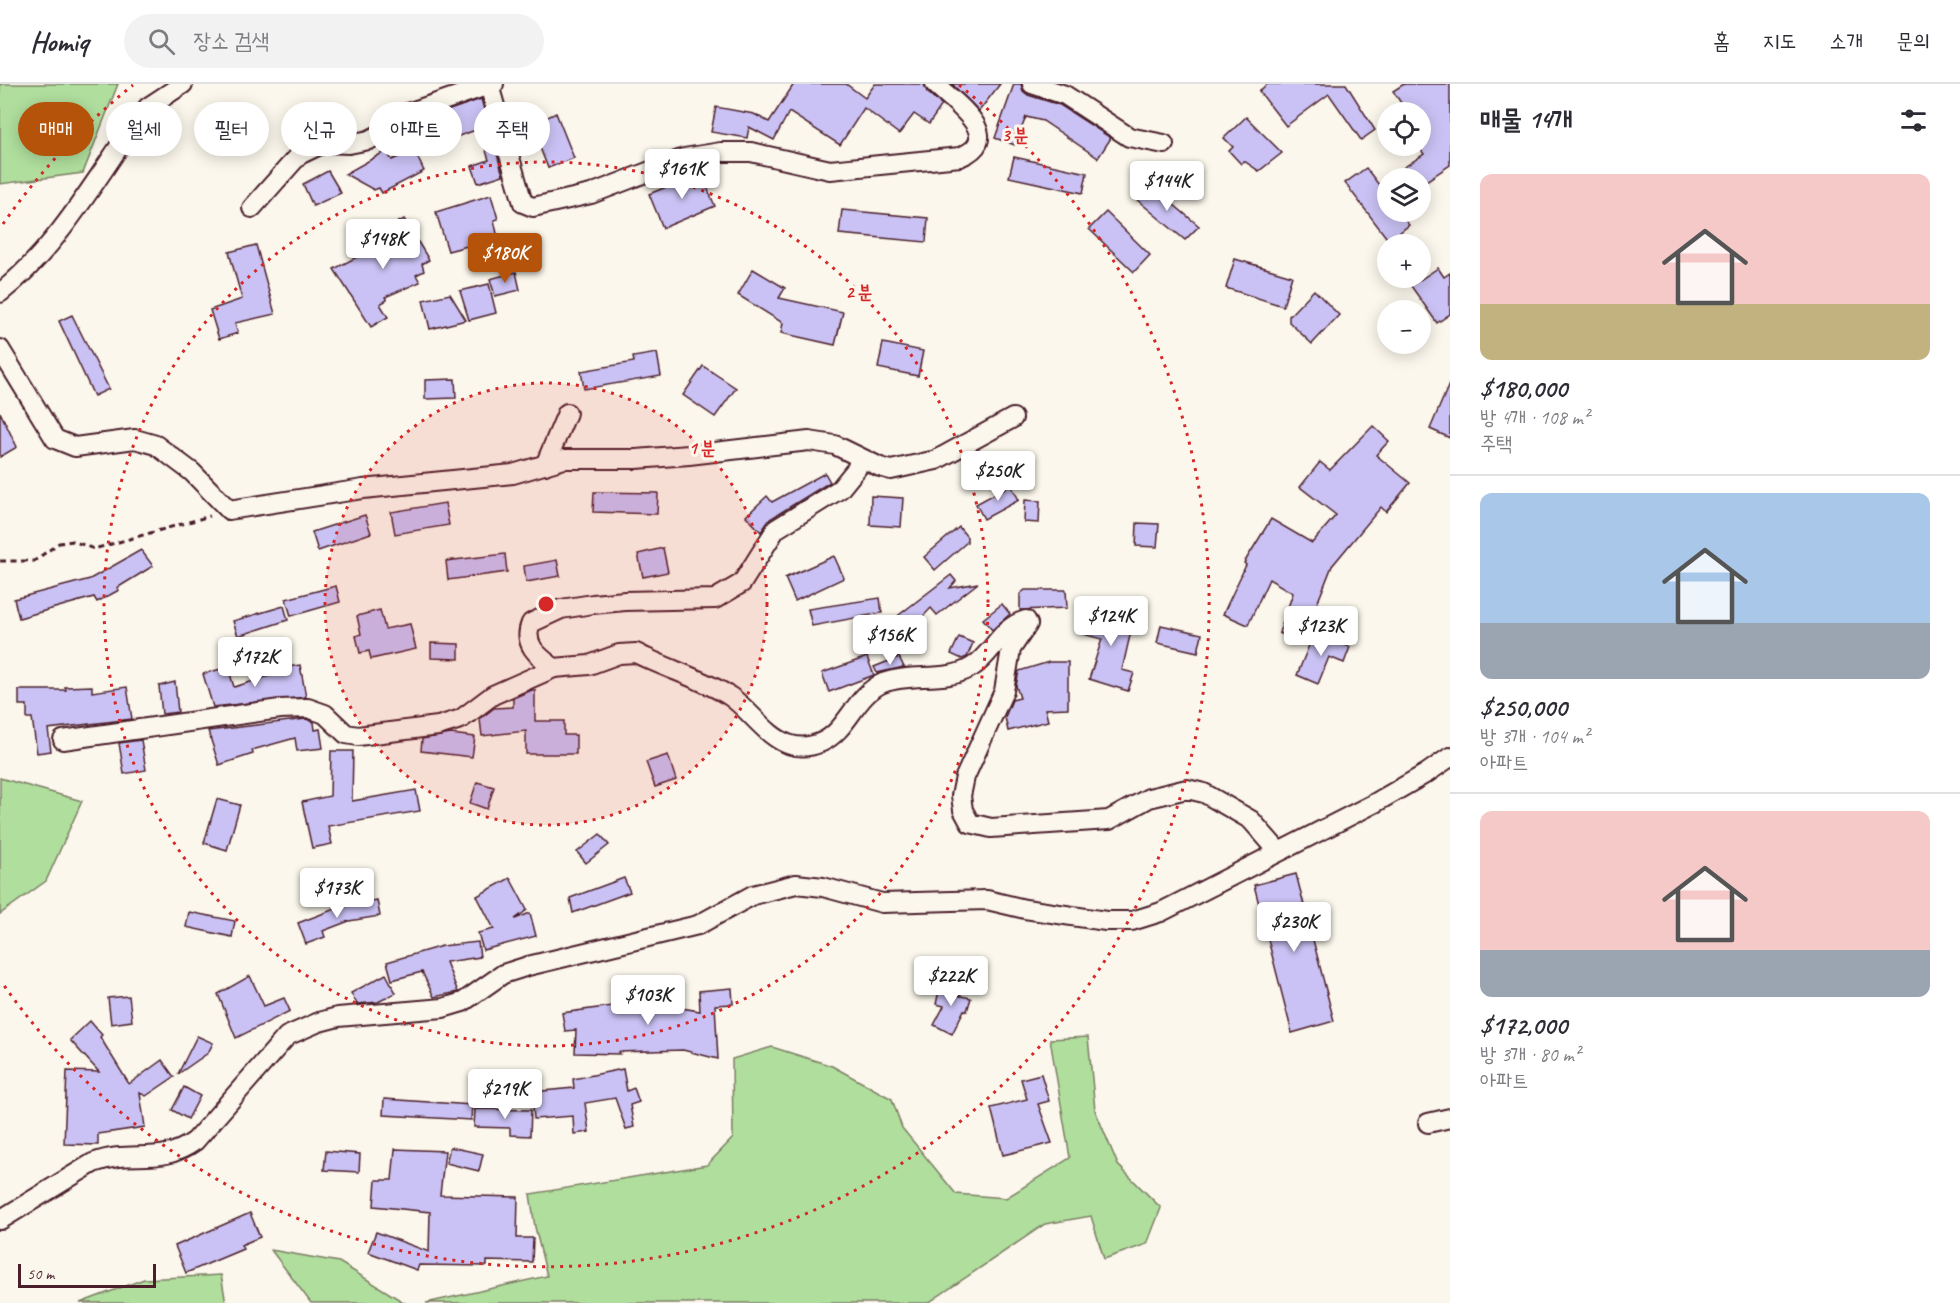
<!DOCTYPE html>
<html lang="ko">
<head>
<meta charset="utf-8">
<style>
	:root { --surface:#fff; --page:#f2f2f3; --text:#2b2b33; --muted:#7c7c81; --line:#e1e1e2; --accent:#b45309 }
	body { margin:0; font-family:Caveat,"Poor Story",sans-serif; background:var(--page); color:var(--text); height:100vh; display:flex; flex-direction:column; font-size:22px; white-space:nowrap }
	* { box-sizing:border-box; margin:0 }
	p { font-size:20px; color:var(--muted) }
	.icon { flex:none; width:33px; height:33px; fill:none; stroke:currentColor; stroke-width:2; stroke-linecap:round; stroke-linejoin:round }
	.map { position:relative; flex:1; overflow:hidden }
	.side { display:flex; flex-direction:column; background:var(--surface); width:510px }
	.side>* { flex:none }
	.hud { position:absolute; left:18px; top:18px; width:570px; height:54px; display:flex; gap:12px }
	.fabs { position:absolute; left:1377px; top:18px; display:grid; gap:12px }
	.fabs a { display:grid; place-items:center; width:54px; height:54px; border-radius:50%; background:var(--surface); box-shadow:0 3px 15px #0003; font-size:30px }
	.scale { position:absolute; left:18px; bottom:15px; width:138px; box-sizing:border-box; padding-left:6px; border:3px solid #4a1f2b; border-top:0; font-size:16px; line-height:21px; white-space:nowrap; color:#4a1f2b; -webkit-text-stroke:4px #fbf7ec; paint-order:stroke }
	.price { position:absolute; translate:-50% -51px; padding:0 14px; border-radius:6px; background:#fff; color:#222; font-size:20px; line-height:39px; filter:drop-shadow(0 2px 3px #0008) }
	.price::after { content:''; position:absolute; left:50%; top:36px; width:18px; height:14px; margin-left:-9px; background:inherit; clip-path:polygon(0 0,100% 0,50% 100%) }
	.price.selected { background:var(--accent); color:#fff }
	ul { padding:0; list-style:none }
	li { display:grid; align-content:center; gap:12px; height:318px; padding:0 30px }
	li+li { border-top:2px solid var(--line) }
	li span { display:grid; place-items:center; height:186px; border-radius:12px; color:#555 }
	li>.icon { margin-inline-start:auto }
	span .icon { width:108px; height:108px; fill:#fffc; stroke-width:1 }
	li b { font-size:26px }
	h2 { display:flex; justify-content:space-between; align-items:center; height:72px; padding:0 30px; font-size:26px }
	.pill { padding:0 21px; border-radius:27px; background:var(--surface); box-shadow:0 3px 15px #0003; font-size:21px; line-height:54px }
	.pill.selected { background:var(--accent); color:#fff }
	header { display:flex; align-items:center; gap:36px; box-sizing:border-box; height:84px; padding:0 30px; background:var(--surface); border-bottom:2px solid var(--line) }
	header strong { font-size:28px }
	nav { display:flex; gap:33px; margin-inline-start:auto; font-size:21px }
	.search { width:420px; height:54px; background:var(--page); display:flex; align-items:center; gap:15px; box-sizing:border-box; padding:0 21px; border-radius:33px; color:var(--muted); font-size:22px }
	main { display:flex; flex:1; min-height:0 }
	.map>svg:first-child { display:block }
	.green { fill:#afde9d; stroke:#7c7e64; stroke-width:1.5 }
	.building { fill:#cac2f4; stroke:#4a1f2b; stroke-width:1.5 }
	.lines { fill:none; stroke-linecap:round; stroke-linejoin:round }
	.minor-casing { stroke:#4a1f2b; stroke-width:22 }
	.path { stroke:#4a1f2b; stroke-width:3; stroke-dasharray:6 4.5; stroke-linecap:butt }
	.minor { stroke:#fbf7ec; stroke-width:18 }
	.ring { fill:none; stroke:#d62828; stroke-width:3; stroke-dasharray:3 6 }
	.centre { fill:#d62828; stroke:#fbf7ec; stroke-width:3 }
	.ring-label { font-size:18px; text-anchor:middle; font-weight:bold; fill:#d62828; stroke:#fbf7ec; stroke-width:6; stroke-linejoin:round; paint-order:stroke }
</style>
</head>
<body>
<header>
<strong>Homiq</strong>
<div class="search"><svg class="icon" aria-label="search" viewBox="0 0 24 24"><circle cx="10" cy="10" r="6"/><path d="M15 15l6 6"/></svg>장소 검색</div>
<nav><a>홈</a><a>지도</a><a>소개</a><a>문의</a></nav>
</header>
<main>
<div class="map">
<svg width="1450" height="1219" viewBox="0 0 1450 1219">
	<rect width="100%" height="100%" fill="#fbf7ec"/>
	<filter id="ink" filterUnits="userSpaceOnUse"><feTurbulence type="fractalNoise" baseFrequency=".0167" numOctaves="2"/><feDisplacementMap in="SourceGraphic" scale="12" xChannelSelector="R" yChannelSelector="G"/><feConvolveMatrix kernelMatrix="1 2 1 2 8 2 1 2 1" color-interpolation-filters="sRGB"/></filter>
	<g filter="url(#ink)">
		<!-- green -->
		<g class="green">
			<path d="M 0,0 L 118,0 L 83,89 L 0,100 Z"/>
			<path d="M 0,694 L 82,717 L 46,797 L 0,830 Z"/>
			<path d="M 1088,953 L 1095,1026 L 1118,1081 L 1161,1124 L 1147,1160 L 1104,1175 L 1091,1132 L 1045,1140 L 928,1219 L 426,1219 L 547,1192 L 535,1143 L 530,1110 L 707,1081 L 733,1054 L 732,975 L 772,963 L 832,982 L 892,1015 L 902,1044 L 956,1110 L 1006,1114 L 1070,1074 L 1050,955 Z"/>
			<path d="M 271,1166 L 339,1178 L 405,1219 L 311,1219 Z"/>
			<path d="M 221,1191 L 226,1219 L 80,1219 L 144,1195 Z"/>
		</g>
		<!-- building -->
		<g class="building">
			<path d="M 794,0 L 846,0 L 865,14 L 875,0 L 924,0 L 927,8 L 942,21 L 929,40 L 914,30 L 899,50 L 864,24 L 840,61 L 789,28 L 774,56 L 749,43 L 747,54 L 711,48 L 716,23 L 754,30 L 769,38 Z"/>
			<path d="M 952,0 L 1000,0 L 979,27 Z"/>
			<path d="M 1014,0 L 1021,0 L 1023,7 L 1028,11 L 1060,21 L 1111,54 L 1098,74 L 1043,37 L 1026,33 L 1015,61 L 995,54 Z"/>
			<path d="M 1268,0 L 1346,0 L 1375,46 L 1361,56 L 1329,10 L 1286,42 L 1259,7 Z"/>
			<path d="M 1404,0 L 1450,0 L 1450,81 L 1420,101 L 1420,94 L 1388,94 L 1424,70 L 1420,65 L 1420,28 L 1407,28 L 1393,7 Z"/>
			<path d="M 481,15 L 503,91 L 478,99 L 472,82 L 489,76 L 479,45 L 418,66 L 409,40 Z"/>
			<path d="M 556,29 L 574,74 L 548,84 L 531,41 Z"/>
			<path d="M 1246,33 L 1282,69 L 1259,87 L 1244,77 L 1241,80 L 1229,67 L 1233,63 L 1224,54 Z"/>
			<path d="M 414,66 L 424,87 L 382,109 L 379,104 L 374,106 L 345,90 L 386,67 L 392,76 Z"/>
			<path d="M 1014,73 L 1087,89 L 1083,109 L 1009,93 Z"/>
			<path d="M 1366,84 L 1379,101 L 1388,95 L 1388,128 L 1399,128 L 1409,141 L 1389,157 L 1345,99 Z"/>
			<path d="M 328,87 L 341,109 L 313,122 L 303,100 Z"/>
			<path d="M 701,89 L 715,122 L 663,144 L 649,110 Z"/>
			<path d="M 1146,103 L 1155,105 L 1199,142 L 1185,156 L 1136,115 Z"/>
			<path d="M 491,111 L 498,135 L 494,136 L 498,154 L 448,167 L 436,128 Z"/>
			<path d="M 842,126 L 928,134 L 926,158 L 839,150 Z"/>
			<path d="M 1106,128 L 1150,171 L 1134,188 L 1089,145 Z"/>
			<path d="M 404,135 L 429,176 L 422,180 L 424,187 L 416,191 L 420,198 L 385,213 L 387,216 L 380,220 L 388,233 L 371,243 L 334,185 L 374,164 L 369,155 Z"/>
			<path d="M 256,161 L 275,230 L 235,239 L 238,249 L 219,255 L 210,226 L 242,215 L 229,168 Z"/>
			<path d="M 1235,175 L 1292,192 L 1283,222 L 1226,204 Z"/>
			<path d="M 1438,184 L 1444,193 L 1450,189 L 1450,230 L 1437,239 L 1411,202 Z"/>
			<path d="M 753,185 L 785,204 L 779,214 L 843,228 L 835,261 L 781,249 L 783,239 L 738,211 Z"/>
			<path d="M 516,188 L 520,206 L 495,212 L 490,195 Z"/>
			<path d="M 489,200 L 496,229 L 469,236 L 460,207 Z"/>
			<path d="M 1314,206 L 1339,231 L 1312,260 L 1289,238 L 1289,232 Z"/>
			<path d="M 450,210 L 466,236 L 430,245 L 423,216 Z"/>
			<path d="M 72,231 L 109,305 L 94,312 L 59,237 Z"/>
			<path d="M 883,259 L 923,267 L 918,292 L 878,284 Z"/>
			<path d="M 657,269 L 661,292 L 584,305 L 581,287 L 634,278 L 633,273 Z"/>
			<path d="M 703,282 L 736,304 L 715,333 L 683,311 Z"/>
			<path d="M 455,295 L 456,314 L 425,315 L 425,296 Z"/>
			<path d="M 1450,298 L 1450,354 L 1430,345 Z"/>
			<path d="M 0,328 L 17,363 L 0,373 Z"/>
			<path d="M 1373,342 L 1389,357 L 1376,371 L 1410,399 L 1386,428 L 1381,423 L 1332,482 L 1302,558 L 1279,549 L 1293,509 L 1269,495 L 1248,541 L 1223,530 L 1246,481 L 1244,479 L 1271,435 L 1312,459 L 1336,431 L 1300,403 L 1320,378 L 1330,386 Z"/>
			<path d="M 825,389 L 830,398 L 770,435 L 761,448 L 746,432 L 767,412 L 772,418 Z"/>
			<path d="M 1011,401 L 1019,416 L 984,435 L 976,420 Z"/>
			<path d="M 594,408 L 658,409 L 657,430 L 593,428 Z"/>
			<path d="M 871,412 L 903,414 L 901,443 L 870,441 Z"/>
			<path d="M 1025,416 L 1040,417 L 1039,439 L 1024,438 Z"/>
			<path d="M 445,419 L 449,441 L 395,450 L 391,428 Z"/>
			<path d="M 365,431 L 371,449 L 318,467 L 312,448 Z"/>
			<path d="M 1137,439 L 1159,440 L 1157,463 L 1136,462 Z"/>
			<path d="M 959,443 L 967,453 L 967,458 L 935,486 L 924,473 Z"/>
			<path d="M 663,464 L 668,488 L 643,493 L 638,470 Z"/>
			<path d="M 141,466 L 153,482 L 117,504 L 119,506 L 97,518 L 94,513 L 19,534 L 14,515 L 90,495 Z"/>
			<path d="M 505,470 L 507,488 L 448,496 L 446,477 Z"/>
			<path d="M 834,472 L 844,494 L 795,517 L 785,494 Z"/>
			<path d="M 557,476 L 560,492 L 526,498 L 524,482 Z"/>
			<path d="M 951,491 L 956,497 L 950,504 L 978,499 L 937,531 L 931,524 L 909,547 L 895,534 Z"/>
			<path d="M 336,502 L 340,518 L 291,532 L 286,515 Z"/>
			<path d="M 1025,506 L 1066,506 L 1067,524 L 1020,526 L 1020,510 Z"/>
			<path d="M 880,514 L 882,529 L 812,542 L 808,525 Z"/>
			<path d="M 1002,520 L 1010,530 L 992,546 L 983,535 Z"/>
			<path d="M 284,522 L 288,536 L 238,552 L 233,537 Z"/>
			<path d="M 380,526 L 385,545 L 410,540 L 416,565 L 371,575 L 369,567 L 360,569 L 356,552 L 361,550 L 357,532 Z"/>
			<path d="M 1084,528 L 1124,537 L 1125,531 L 1145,535 L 1142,549 L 1131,547 L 1122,586 L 1134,589 L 1128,607 L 1089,595 L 1102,555 L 1079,549 Z"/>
			<path d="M 1161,541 L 1202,550 L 1198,568 L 1157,559 Z"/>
			<path d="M 1314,549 L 1350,563 L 1344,579 L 1329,573 L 1318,600 L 1297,591 Z"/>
			<path d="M 959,553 L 973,559 L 967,573 L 962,575 L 951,570 Z"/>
			<path d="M 431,559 L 459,560 L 459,575 L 431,574 Z"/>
			<path d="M 867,573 L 874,591 L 829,608 L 822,589 Z"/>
			<path d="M 899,573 L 904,583 L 877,589 L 874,583 Z"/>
			<path d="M 1049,578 L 1068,578 L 1068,624 L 1045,625 L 1048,637 L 1008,647 L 1005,633 L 1012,616 L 1020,614 L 1016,602 L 1019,587 Z"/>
			<path d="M 300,581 L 306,613 L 213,623 L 203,590 L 228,583 L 234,603 L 282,588 L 282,584 Z"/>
			<path d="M 175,598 L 178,628 L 162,630 L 159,602 Z"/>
			<path d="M 92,602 L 92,608 L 127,603 L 132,635 L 48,645 L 51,667 L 37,669 L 32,634 L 27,634 L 27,621 L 19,621 L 19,606 L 66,606 L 65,603 Z"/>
			<path d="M 532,606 L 535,606 L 535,637 L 564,637 L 564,651 L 576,651 L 576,670 L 526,670 L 526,647 L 482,652 L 480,635 L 494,624 L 513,623 L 513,614 Z"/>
			<path d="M 306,635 L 314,638 L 315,646 L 320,645 L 323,664 L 297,667 L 295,654 L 252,666 L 253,670 L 219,681 L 208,647 Z"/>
			<path d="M 451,650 L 475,653 L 472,673 L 421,667 L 422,655 Z"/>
			<path d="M 141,656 L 146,686 L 124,690 L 119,659 Z"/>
			<path d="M 331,667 L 353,667 L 352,717 L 416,706 L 420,727 L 328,742 L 332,760 L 312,764 L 302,718 L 330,712 Z"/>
			<path d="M 668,671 L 676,696 L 655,703 L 646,678 Z"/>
			<path d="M 477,698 L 494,703 L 487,725 L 470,719 Z"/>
			<path d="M 217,715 L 240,721 L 227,766 L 204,759 Z"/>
			<path d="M 600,750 L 609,761 L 586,779 L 577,768 Z"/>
			<path d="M 1296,790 L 1334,937 L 1292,949 L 1254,801 Z"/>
			<path d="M 510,794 L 527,826 L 515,835 L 530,829 L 536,852 L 483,866 L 478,849 L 494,845 L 477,812 Z"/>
			<path d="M 624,794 L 630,808 L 573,829 L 570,814 Z"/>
			<path d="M 377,816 L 380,832 L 349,837 L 323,847 L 325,853 L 306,860 L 298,839 L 340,823 Z"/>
			<path d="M 189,828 L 235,837 L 232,853 L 186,843 Z"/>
			<path d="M 478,858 L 480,873 L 446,878 L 458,908 L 434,913 L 422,888 L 392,896 L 387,878 L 442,862 Z"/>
			<path d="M 386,890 L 396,909 L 378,918 L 357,920 L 351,909 Z"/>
			<path d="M 250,892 L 264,922 L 284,914 L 290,927 L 236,954 L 218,910 Z"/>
			<path d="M 941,898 L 959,902 L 956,911 L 971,914 L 967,927 L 964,926 L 952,950 L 934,941 L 944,922 L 936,920 Z"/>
			<path d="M 732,904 L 733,920 L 715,921 L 718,975 L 683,966 L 619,968 L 620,970 L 575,969 L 576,946 L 565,947 L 562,929 L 612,922 L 618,905 L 663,921 L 700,927 L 699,907 Z"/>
			<path d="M 129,912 L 132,937 L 111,940 L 108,914 Z"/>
			<path d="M 90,937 L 102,951 L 100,953 L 129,1000 L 162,976 L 174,993 L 146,1012 L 140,1009 L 145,1043 L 98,1050 L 98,1061 L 64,1060 L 67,987 L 99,988 L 70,956 Z"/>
			<path d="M 197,952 L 213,959 L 208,969 L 178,990 Z"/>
			<path d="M 623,985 L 627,1007 L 634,1004 L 639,1018 L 630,1021 L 634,1043 L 626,1045 L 615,1014 L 585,1019 L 589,1048 L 574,1050 L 573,1032 L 534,1035 L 532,1008 L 574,1004 L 573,995 Z"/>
			<path d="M 1041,990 L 1049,1017 L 1038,1020 L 1052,1059 L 1003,1071 L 991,1024 L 1027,1015 L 1021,995 Z"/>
			<path d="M 184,1003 L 200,1012 L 188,1035 L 172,1026 Z"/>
			<path d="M 384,1015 L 472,1021 L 471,1036 L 383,1031 Z"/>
			<path d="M 475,1025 L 531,1026 L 530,1052 L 510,1051 L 510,1044 L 474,1043 Z"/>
			<path d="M 450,1063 L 483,1070 L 479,1087 L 446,1079 Z"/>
			<path d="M 395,1065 L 445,1067 L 440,1111 L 518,1113 L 517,1154 L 533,1154 L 532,1178 L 487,1177 L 487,1182 L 419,1181 L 417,1186 L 368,1168 L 376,1148 L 429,1168 L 430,1128 L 374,1122 L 376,1096 L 392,1096 Z"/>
			<path d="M 326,1067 L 360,1070 L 359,1088 L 324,1086 Z"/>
			<path d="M 250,1129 L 260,1153 L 241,1161 L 243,1165 L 186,1189 L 175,1162 Z"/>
		</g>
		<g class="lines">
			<defs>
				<g id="minor">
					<path d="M 494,0 L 489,1 L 523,119 L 533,123 L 591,110 L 684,74 L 721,68 L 751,68 L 830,86 L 960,73 C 1007,54 955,19 935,0"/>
					<path d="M 1032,0 L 1065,11 L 1129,53 L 1164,60"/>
					<path d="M 252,124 L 299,71 L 324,59 L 349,60 L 369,56 L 388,46 L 402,31 L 489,1"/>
					<path d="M 0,209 C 58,163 96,95 138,35 L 148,23 L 183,0"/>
					<path d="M 0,265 L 55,355 L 75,363 L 135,355 L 156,361 L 192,388 L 229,426 L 363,405 L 513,390 L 564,375 L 636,375 L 689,371 L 809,357 L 835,361 L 880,383 L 891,386 L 936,376 L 1013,334"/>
					<path d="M 545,381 L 567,329"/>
					<path d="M 554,584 C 538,572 522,560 531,539 L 561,525 L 593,520 L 625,517 L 715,515 L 742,499 L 776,445 L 840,405 L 857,384 L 859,374"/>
					<path d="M 63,656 L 280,625 L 308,624 L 325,630 L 346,650 L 358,652 L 438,642 L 461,635 L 493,611 L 554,584 L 589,581 L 619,570 L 636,569 C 664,584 706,596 731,613 C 751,627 767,654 791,661 C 802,664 811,663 822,658 C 848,646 855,611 883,599 C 912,588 946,599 972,583 C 993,570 1000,543 1026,536 L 1028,540 L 1011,565 L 1004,607 L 965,693 L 961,712 L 963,726 L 970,739 L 991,744 L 1109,736 L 1149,714 L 1187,705 L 1204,709 L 1251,736 L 1278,767"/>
					<path d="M 1428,1039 L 1450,1034"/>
					<path d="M 0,1136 L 93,1079 C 132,1064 159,1083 195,1057 L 287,952 L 319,938 L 338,933 L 443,924 L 463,918 L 503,890 L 528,882 L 698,841 L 753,811 L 796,800 L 823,803 L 882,819 L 987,816 L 1025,825 L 1106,837 L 1132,837 L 1161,828 L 1375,719 L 1427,689 L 1450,673"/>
				</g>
			</defs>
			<!-- minor casing -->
			<use href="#minor" class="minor-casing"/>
			<!-- path -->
			<path class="path" d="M 0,477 L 34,477 L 59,459 L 73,457 L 94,465 L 210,432"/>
			<!-- minor -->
			<use href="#minor" class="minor"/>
		</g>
	</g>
	<!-- distance rings -->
	<circle cx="546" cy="520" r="221" fill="#d62828" fill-opacity=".12"/>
	<g class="ring">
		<circle cx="546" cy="520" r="221"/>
		<circle cx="546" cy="520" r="442"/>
		<path d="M3 140A663 663 0 0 1 133 1M959 1A663 663 0 1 1 3 900"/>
	</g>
	<circle cx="546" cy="520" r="9" class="centre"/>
	<g class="ring-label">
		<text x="1015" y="57">3 분</text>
		<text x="859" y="214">2 분</text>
		<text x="702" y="370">1 분</text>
	</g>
</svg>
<div class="fabs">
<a><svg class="icon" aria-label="locate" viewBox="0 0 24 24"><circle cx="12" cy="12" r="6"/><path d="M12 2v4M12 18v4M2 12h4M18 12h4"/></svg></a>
<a><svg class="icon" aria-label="layers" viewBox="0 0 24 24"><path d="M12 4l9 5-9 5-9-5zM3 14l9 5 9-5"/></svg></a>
<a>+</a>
<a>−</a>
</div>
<div class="scale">50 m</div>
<b class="price" style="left:682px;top:116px">$161K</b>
<b class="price" style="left:1167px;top:128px">$144K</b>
<b class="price" style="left:383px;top:186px">$148K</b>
<b class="price selected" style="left:505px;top:200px">$180K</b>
<b class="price" style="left:998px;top:418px">$250K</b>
<b class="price" style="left:1111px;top:563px">$124K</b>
<b class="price" style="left:1321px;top:573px">$123K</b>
<b class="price" style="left:890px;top:582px">$156K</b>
<b class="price" style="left:255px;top:604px">$172K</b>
<b class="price" style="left:337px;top:835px">$173K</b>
<b class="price" style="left:1294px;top:869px">$230K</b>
<b class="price" style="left:951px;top:923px">$222K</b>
<b class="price" style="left:648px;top:942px">$103K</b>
<b class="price" style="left:505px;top:1036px">$219K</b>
<div class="hud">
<a class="pill selected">매매</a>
<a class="pill">월세</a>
<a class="pill">필터</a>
<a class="pill">신규</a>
<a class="pill">아파트</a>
<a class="pill">주택</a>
</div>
</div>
<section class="side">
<h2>매물 14개<svg class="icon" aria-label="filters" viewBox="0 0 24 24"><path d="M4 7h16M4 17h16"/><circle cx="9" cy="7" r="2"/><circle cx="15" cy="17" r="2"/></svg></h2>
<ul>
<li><span style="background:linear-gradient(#f6c9c9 70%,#c2b280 0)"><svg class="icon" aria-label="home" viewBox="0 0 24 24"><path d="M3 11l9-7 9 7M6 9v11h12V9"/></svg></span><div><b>$180,000</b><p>방 4개 · 108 m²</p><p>주택</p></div></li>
<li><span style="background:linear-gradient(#a9c7e8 70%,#9aa5b1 0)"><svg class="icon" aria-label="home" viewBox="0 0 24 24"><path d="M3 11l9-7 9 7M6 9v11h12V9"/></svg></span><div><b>$250,000</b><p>방 3개 · 104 m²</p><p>아파트</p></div></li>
<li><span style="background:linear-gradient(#f6c9c9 75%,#9aa5b1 0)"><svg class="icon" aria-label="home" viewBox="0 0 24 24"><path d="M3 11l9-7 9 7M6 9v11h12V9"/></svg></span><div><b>$172,000</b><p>방 3개 · 80 m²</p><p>아파트</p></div></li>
</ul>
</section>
</main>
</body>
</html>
